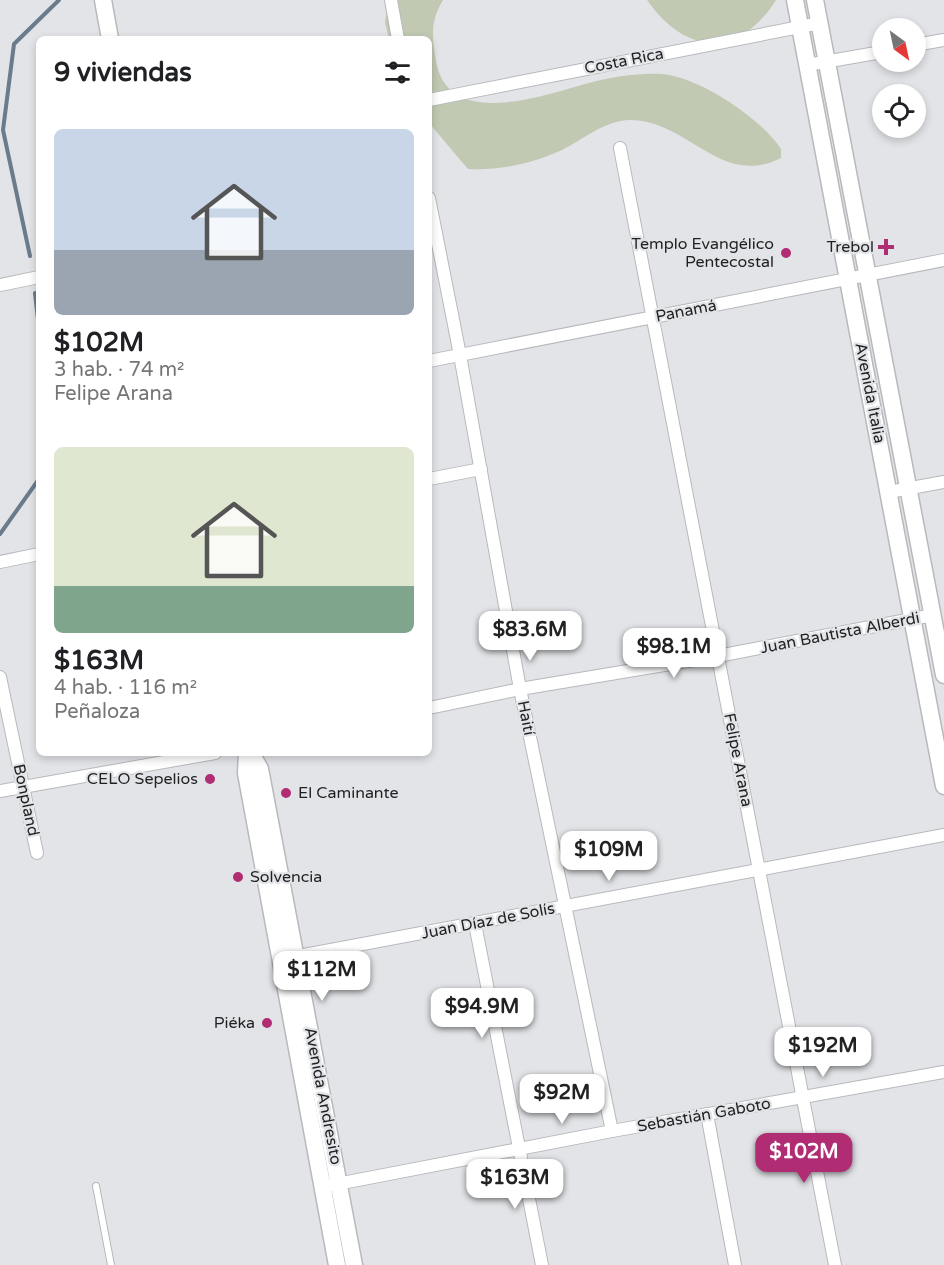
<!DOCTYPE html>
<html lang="es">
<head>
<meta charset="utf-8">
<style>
	:root { --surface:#fff; --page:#f2f2f2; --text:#202124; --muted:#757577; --accent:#b02c73 }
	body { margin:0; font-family:"Varela Round",sans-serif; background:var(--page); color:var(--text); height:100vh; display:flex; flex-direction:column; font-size:22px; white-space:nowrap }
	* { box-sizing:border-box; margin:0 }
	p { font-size:20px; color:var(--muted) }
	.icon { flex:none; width:33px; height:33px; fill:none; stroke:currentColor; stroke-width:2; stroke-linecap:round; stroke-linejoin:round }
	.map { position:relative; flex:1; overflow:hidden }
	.sheet { position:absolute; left:36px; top:36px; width:396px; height:720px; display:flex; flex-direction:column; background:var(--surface); border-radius:9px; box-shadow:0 3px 9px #0003 }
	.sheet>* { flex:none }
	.needle { width:39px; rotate:147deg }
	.tools { position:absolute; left:872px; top:18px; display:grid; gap:12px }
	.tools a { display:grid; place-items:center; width:54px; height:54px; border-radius:50%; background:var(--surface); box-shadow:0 3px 9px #0003; font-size:30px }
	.price { position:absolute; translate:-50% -51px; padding:0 14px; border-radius:12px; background:#fff; color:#222; font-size:20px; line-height:39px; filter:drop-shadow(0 2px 3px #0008) }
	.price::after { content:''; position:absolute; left:50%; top:36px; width:18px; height:14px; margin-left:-9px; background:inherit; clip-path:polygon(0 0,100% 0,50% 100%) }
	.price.current { background:var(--accent); color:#fff }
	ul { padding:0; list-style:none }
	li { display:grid; align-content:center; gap:12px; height:318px; padding:0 18px }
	li span { display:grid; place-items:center; height:186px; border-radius:9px; color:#555 }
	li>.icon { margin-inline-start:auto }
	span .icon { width:108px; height:108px; fill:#fffc; stroke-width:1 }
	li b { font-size:26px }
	h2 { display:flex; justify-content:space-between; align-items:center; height:72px; padding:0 18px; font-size:26px }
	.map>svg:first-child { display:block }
	.green { fill:#c2c9b2 }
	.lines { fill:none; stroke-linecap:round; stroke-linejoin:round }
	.stream { stroke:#6a7b8c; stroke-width:4 }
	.lane-casing { stroke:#b7b9bc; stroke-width:8 }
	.street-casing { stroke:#b7b9bc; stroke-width:14 }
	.secondary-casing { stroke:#b7b9bc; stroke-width:19 }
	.lane { stroke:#fff; stroke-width:6 }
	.street { stroke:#fff; stroke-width:12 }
	.secondary { stroke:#fff; stroke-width:16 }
	.poi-dot { fill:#b02c73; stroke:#e2e4e7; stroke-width:2 }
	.labels { text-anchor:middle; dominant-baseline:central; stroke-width:4.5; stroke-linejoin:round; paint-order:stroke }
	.street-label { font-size:16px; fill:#1f2021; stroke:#e2e4e7 }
	.poi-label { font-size:16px; fill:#1f2021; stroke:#e2e4e7; text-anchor:end }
</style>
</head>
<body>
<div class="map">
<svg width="944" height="1265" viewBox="0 0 944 1265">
	<rect width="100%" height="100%" fill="#e2e4e7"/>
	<!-- green -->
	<g class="green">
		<path d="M 389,0 L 443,0 C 430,22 432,36 436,61 C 448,131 544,95 589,83 C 611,77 638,73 661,74 C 698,76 762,119 781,149 L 781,158 C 720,189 687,118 628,120 C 602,122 584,139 562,150 C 534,163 499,171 468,169 L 429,123 L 429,39 L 389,39 L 385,22 Z"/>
		<path d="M 647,0 L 776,0 C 739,59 685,55 647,0 Z"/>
	</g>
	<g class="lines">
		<!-- stream -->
		<g class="stream">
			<path d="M 30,256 L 3,130 L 14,44 L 59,0"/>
			<path d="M 35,293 L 39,328"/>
			<path d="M 0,534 L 39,479"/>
		</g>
		<defs>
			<path id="lane" d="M 96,1186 L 111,1265"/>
			<g id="street">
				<path d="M 391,0 L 398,39"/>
				<path d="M 915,45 L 944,40"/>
				<path d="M 807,65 L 882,52"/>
				<path d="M 429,100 L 820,23"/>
				<path d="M 620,148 L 835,1265"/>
				<path d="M 429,198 L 460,355 L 520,689 L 612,1131"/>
				<path d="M 0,285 L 39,277"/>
				<path d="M 429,361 L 944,260"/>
				<path d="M 429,479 L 481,469"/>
				<path d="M 889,492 L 944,482"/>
				<path d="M 0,562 L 39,554"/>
				<path d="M 0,677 L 37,853"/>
				<path d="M 429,708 L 520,689 L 718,656 L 933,615"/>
				<path d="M 0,791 L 215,753"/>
				<path d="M 475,924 L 542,1265"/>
				<path d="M 288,958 L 944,835"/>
				<path d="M 707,1114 L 735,1265"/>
				<path d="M 332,1185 L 612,1131 L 944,1072"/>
			</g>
			<g id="secondary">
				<path d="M 103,0 L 110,39"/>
				<path d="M 795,0 L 944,786"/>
				<path d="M 815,0 L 944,675"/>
				<path d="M 247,753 L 246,773 L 337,1265"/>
				<path d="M 251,753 L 260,769 L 354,1265"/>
			</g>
		</defs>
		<!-- lane casing -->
		<use href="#lane" class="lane-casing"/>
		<!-- street casing -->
		<use href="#street" class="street-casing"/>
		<!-- secondary casing -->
		<use href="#secondary" class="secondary-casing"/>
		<!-- lane -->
		<use href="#lane" class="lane"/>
		<!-- street -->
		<use href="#street" class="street"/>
		<!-- secondary -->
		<use href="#secondary" class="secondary"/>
	</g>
	<!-- markers -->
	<g class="poi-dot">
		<path d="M883 238h6v6h6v6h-6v6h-6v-6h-6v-6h6z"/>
		<circle cx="786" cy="253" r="6"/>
		<circle cx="210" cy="779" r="6"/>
		<circle cx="286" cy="793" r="6"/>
		<circle cx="238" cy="877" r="6"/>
		<circle cx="267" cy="1023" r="6"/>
	</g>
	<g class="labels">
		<!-- street labels -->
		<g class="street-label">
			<text transform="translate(624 61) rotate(-11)">Costa Rica</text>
			<text transform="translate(686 311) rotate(-11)">Panamá</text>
			<text transform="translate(870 393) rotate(79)">Avenida Italia</text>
			<text transform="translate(840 633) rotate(-11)">Juan Bautista Alberdi</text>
			<text transform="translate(526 718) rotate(79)">Haití</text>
			<text transform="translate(738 760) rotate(79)">Felipe Arana</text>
			<text transform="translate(26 800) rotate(78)">Bonpland</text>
			<text transform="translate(488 921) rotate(-11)">Juan Díaz de Solís</text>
			<text transform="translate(323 1096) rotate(79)">Avenida Andresito</text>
			<text transform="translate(704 1115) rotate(-10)">Sebastián Gaboto</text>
		</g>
		<!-- poi labels -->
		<g class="poi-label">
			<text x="774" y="244">Templo Evangélico<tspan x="774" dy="18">Pentecostal</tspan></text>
			<text x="874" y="247">Trebol</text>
			<text x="198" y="779">CELO Sepelios</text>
			<text x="298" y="793" text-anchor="start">El Caminante</text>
			<text x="250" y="877" text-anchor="start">Solvencia</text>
			<text x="255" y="1023">Piéka</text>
		</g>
	</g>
</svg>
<div class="tools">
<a><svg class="needle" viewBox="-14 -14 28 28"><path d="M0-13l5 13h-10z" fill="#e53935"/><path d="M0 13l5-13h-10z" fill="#757577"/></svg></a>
<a><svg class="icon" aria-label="locate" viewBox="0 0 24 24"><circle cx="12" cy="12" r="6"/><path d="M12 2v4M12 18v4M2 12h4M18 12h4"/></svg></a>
</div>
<b class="price" style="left:530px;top:662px">$83.6M</b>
<b class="price" style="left:674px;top:679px">$98.1M</b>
<b class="price" style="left:609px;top:882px">$109M</b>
<b class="price" style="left:322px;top:1002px">$112M</b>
<b class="price" style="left:482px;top:1039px">$94.9M</b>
<b class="price" style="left:823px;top:1078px">$192M</b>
<b class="price" style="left:562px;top:1125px">$92M</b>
<b class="price current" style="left:804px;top:1184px">$102M</b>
<b class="price" style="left:515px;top:1210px">$163M</b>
<section class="sheet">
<h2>9 viviendas<svg class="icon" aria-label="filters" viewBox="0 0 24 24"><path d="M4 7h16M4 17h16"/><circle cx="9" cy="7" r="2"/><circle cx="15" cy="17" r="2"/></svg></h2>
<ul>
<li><span style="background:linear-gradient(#c9d6e8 65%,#9aa5b1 0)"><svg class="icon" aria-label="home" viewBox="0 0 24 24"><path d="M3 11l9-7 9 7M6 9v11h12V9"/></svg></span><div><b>$102M</b><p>3 hab. · 74 m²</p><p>Felipe Arana</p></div></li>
<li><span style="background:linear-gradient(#dfe7d0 75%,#7fa58c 0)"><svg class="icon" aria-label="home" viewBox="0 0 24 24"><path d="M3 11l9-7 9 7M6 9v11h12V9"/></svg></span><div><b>$163M</b><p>4 hab. · 116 m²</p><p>Peñaloza</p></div></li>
</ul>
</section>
</div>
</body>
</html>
